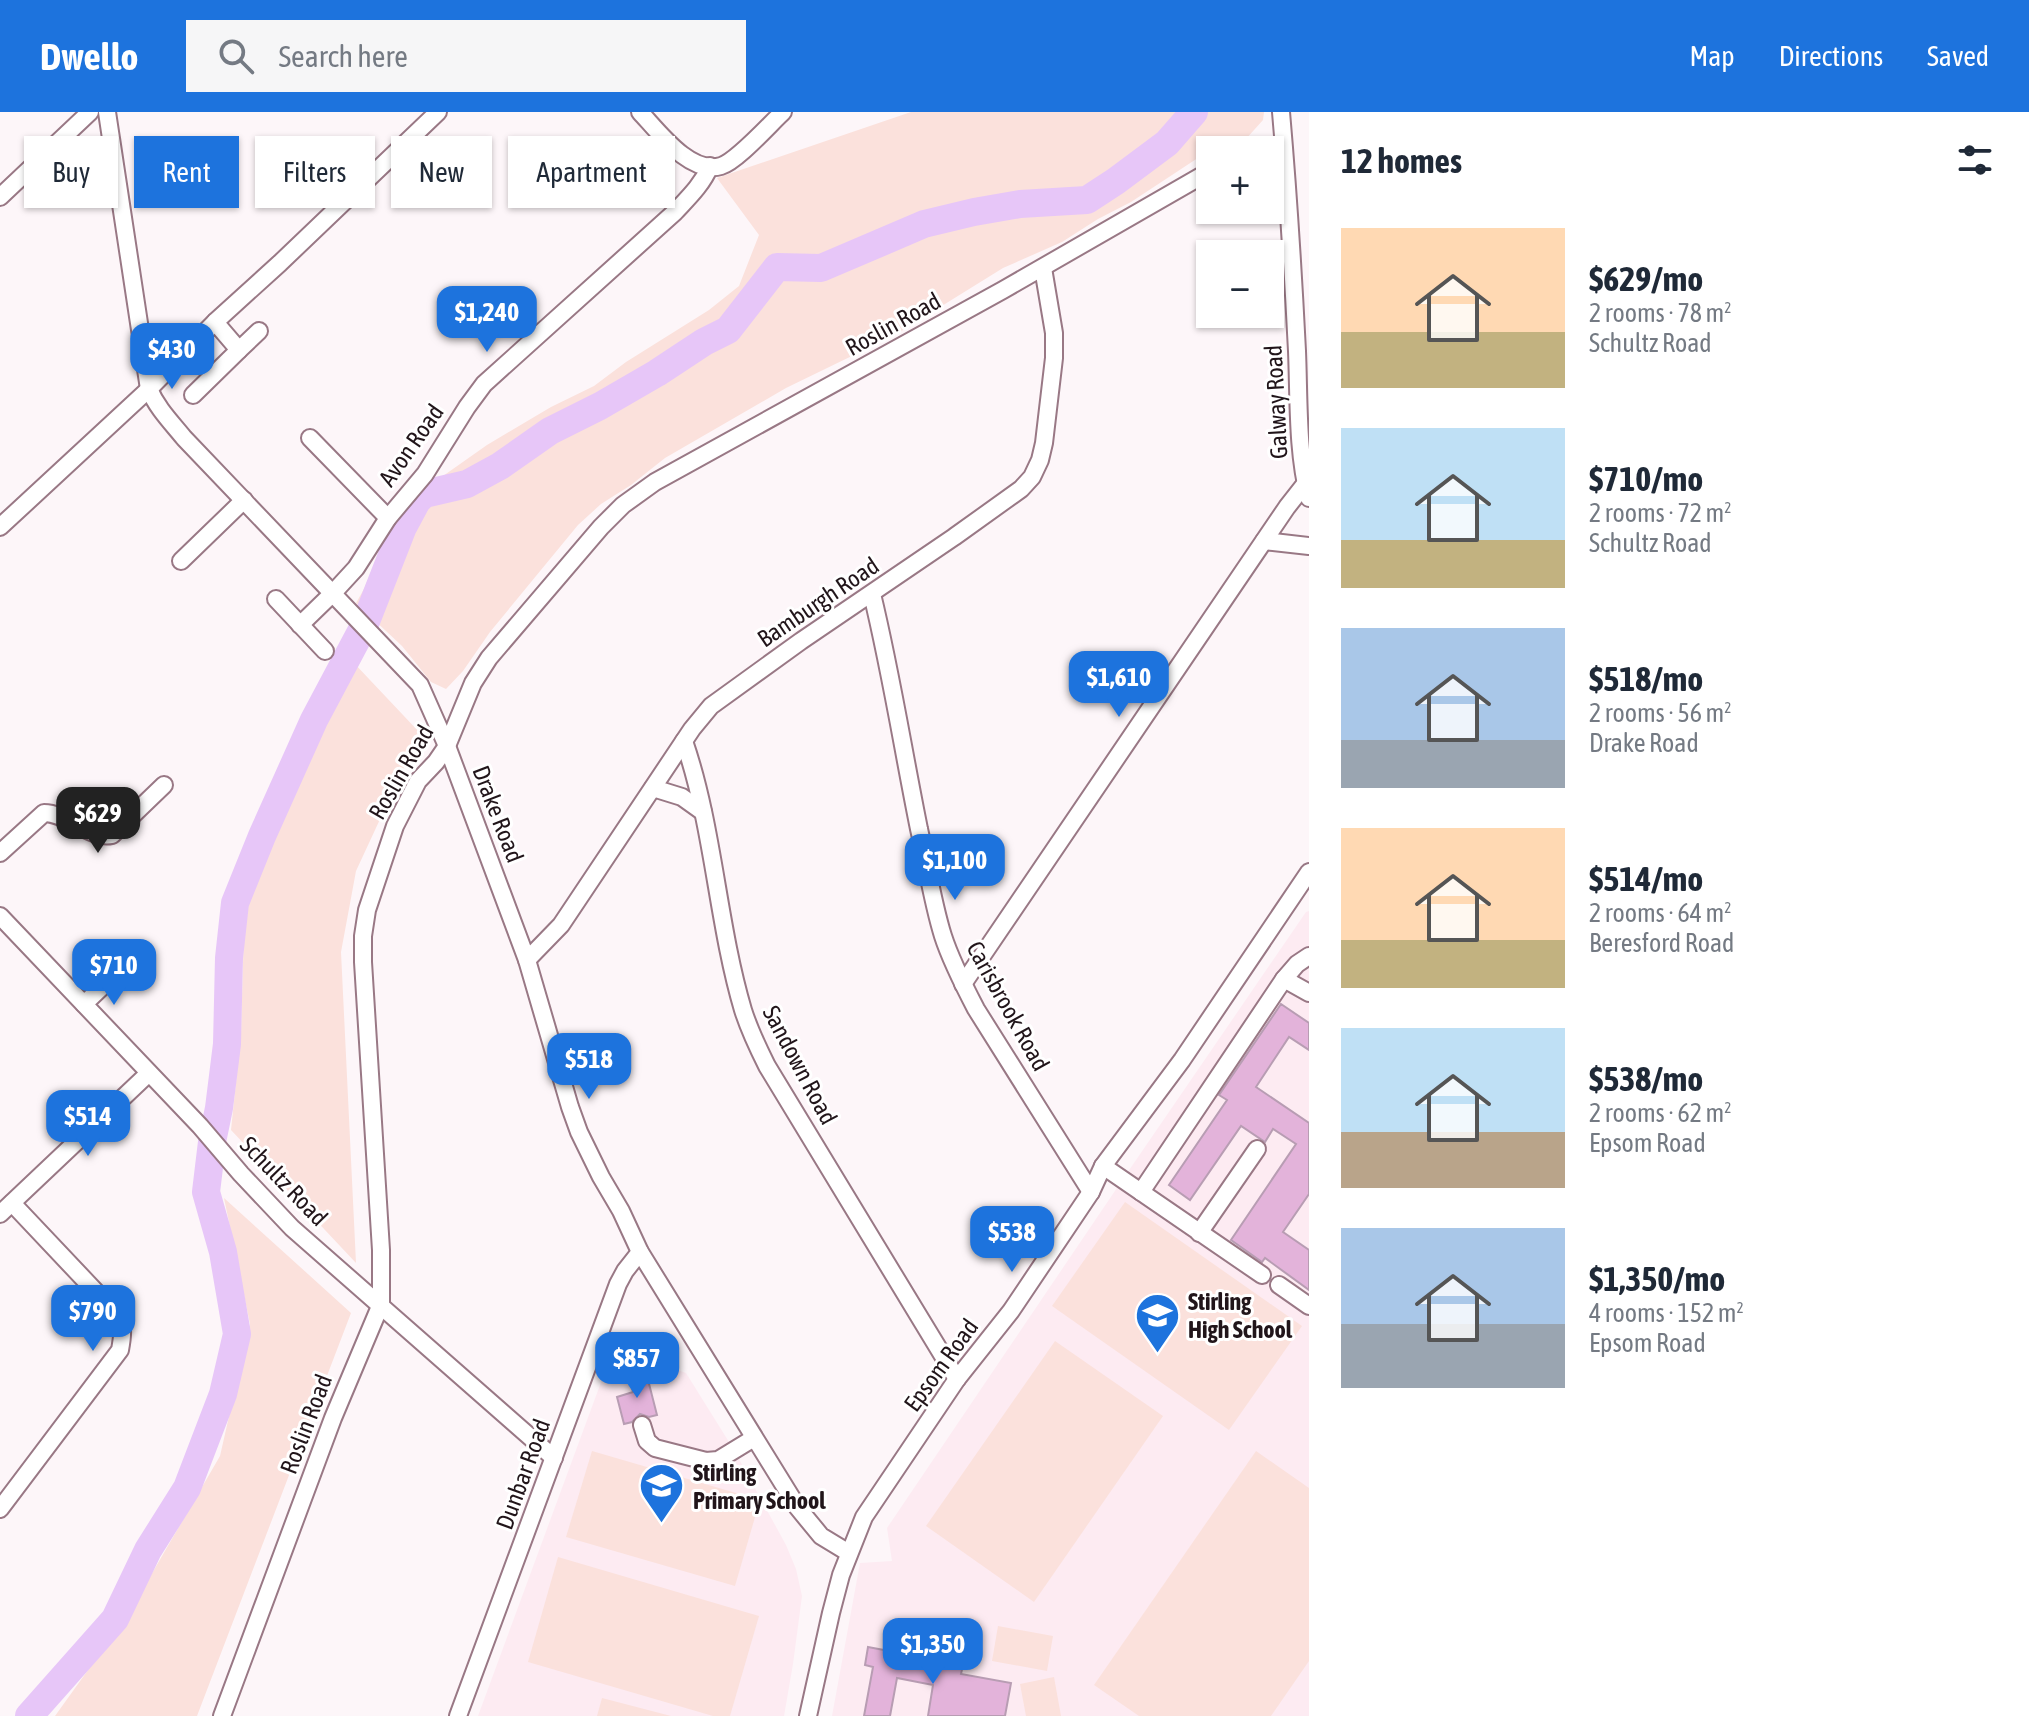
<!DOCTYPE html>
<html lang="en">
<head>
<meta charset="utf-8">
<style>
	:root { --surface:#fff; --page:#f6f6f7; --text:#1f2937; --muted:#747a83; --accent:#1d73dd }
	body { margin:0; font-family:"Asap Condensed",sans-serif; background:var(--page); color:var(--text); height:100vh; display:flex; flex-direction:column; font-size:30px; white-space:nowrap }
	* { box-sizing:border-box; margin:0 }
	p { font-size:26px; color:var(--muted) }
	.icon { flex:none; width:44px; height:44px; fill:none; stroke:currentColor; stroke-width:2; stroke-linecap:round; stroke-linejoin:round }
	.map { position:relative; flex:1; overflow:hidden }
	.sheet { display:flex; flex-direction:column; background:var(--surface); width:720px }
	.sheet>* { flex:none }
	.guide { position:absolute; left:24px; top:24px; width:760px; height:72px; display:flex; gap:16px }
	.controls { position:absolute; left:1196px; top:24px; display:grid; gap:16px }
	.controls a { display:grid; place-items:center; width:88px; height:88px; border-radius:0px; background:var(--surface); box-shadow:0 2px 6px #0004; font-size:40px }
	.price { position:absolute; translate:-50% -68px; padding:0 18px; border-radius:16px; background:var(--accent); color:#fff; font-size:26px; line-height:52px; filter:drop-shadow(0 2px 4px #0008) }
	.price::after { content:''; position:absolute; left:50%; top:48px; width:24px; height:18px; margin-left:-12px; background:inherit; clip-path:polygon(0 0,100% 0,50% 100%) }
	.price.current { background:#222; color:#fff }
	ul { padding:0; list-style:none }
	li { display:flex; align-items:center; gap:24px; height:200px; padding:0 32px }
	li span { display:grid; place-items:center; flex:none; width:224px; height:160px; border-radius:0px; color:#555 }
	li>.icon { margin-inline-start:auto }
	span .icon { width:96px; height:96px; fill:#fffc; stroke-width:1 }
	li b { font-size:34px }
	h2 { display:flex; justify-content:space-between; align-items:center; height:96px; padding:0 32px; font-size:34px }
	.chip { padding:0 28px; border-radius:0px; background:var(--surface); box-shadow:0 2px 6px #0004; font-size:28px; line-height:72px }
	.chip.current { background:var(--accent); color:#fff }
	header { display:flex; align-items:center; gap:48px; box-sizing:border-box; height:112px; padding:0 40px; background:var(--accent); color:#fff }
	header strong { font-size:38px }
	nav { display:flex; gap:44px; margin-inline-start:auto; font-size:28px }
	.search { width:560px; height:72px; background:var(--page); display:flex; align-items:center; gap:20px; box-sizing:border-box; padding:0 28px; border-radius:0px; color:var(--muted); font-size:30px }
	main { display:flex; flex:1; min-height:0 }
	.map>svg:first-child { display:block }
	.built { fill:#fdebf2 }
	.green { fill:#fbe1dc }
	.lines { fill:none; stroke-linecap:round; stroke-linejoin:round }
	.river { stroke:#e7c6f8; stroke-width:28 }
	.building { fill:#e3b3da; stroke:#b89db3; stroke-width:2 }
	.minor-casing { stroke:#997885; stroke-width:20 }
	.minor { stroke:#fff; stroke-width:16 }
	.labels { text-anchor:middle; dominant-baseline:central; stroke-width:6; stroke-linejoin:round; paint-order:stroke }
	.street-label { font-size:24px; fill:#21151a; stroke:#fff }
	.poi-label { font-size:24px; font-weight:bold; fill:#21151a; stroke:#fff; text-anchor:start }
</style>
</head>
<body>
<header>
<strong>Dwello</strong>
<div class="search"><svg class="icon" aria-label="search" viewBox="0 0 24 24"><circle cx="10" cy="10" r="6"/><path d="M15 15l6 6"/></svg>Search here</div>
<nav><a>Map</a><a>Directions</a><a>Saved</a></nav>
</header>
<main>
<div class="map">
<svg width="1309" height="1604" viewBox="0 0 1309 1604">
	<rect width="100%" height="100%" fill="#fdf6f9"/>
	<!-- built -->
	<g class="built">
		<path d="M 1309,799 L 1309,1604 L 832,1604 L 860,1451 L 892,1449 L 887,1416 L 1123,1067 L 1306,800 Z"/>
		<path d="M 614,1235 L 686,1261 L 734,1338 L 786,1433 L 796,1457 L 802,1484 L 793,1552 L 784,1604 L 478,1604 Z"/>
	</g>
	<!-- green -->
	<g class="green">
		<path d="M 911,0 L 1264,0 L 1263,8 L 1245,28 L 1210,38 L 1131,90 L 1098,107 L 1062,130 L 1003,156 L 895,223 L 786,276 L 665,346 L 631,373 L 601,392 L 578,413 L 490,520 L 463,559 L 446,577 L 431,570 L 402,534 L 356,491 L 364,477 L 380,439 L 397,409 L 419,379 L 443,364 L 487,333 L 551,295 L 594,274 L 626,250 L 709,198 L 739,174 L 759,123 L 717,66 Z"/>
		<path d="M 353,550 L 420,621 L 356,759 L 341,840 L 356,1151 L 231,1018 L 241,922 L 245,780 Z"/>
		<path d="M 224,1086 L 351,1201 L 197,1604 L 55,1604 L 129,1501 L 220,1344 L 250,1212 Z"/>
		<path d="M 1125,1090 L 1302,1214 L 1229,1318 L 1052,1194 Z"/>
		<path d="M 1055,1229 L 1163,1304 L 1034,1490 L 926,1414 Z"/>
		<path d="M 592,1339 L 760,1388 L 735,1474 L 566,1425 Z"/>
		<path d="M 1256,1339 L 1309,1376 L 1309,1549 L 1271,1604 L 1139,1604 L 1094,1573 Z"/>
		<path d="M 558,1445 L 759,1504 L 730,1604 L 713,1604 L 528,1550 Z"/>
		<path d="M 998,1514 L 1053,1524 L 1047,1559 L 992,1549 Z"/>
		<path d="M 1054,1565 L 1061,1604 L 1026,1604 L 1020,1572 Z"/>
		<path d="M 602,1586 L 671,1604 L 597,1604 Z"/>
	</g>
	<g class="lines">
		<!-- river -->
		<path class="river" d="M 29,1604 L 115,1507 L 148,1438 L 187,1376 L 223,1282 L 237,1222 L 223,1140 L 206,1080 L 212,1030 L 219,996 L 227,932 L 229,846 L 235,791 L 262,724 L 314,608 L 365,512 L 403,415 L 417,389 L 424,382 L 467,372 L 500,354 L 550,319 L 600,294 L 657,261 L 704,230 L 728,218 L 777,155 L 821,156 L 924,112 L 974,100 L 1020,92 L 1087,88 L 1116,69 L 1167,31 L 1194,0"/>
	</g>
	<!-- building -->
	<g class="building">
		<path d="M 1281,892 L 1309,911 L 1309,938 L 1289,925 L 1256,975 L 1309,1011 L 1309,1082 L 1283,1120 L 1309,1138 L 1309,1178 L 1265,1146 L 1262,1150 L 1231,1128 L 1296,1032 L 1273,1017 L 1265,1030 L 1241,1014 L 1190,1088 L 1169,1073 L 1227,988 L 1219,983 Z"/>
		<path d="M 646,1260 L 657,1303 L 649,1305 L 640,1302 L 632,1310 L 624,1312 L 617,1285 L 633,1280 L 629,1264 Z"/>
		<path d="M 868,1535 L 963,1553 L 961,1562 L 1011,1571 L 1005,1604 L 928,1604 L 933,1573 L 897,1566 L 890,1604 L 864,1604 L 873,1555 L 865,1553 Z"/>
	</g>
	<g class="lines">
		<defs>
			<g id="minor">
				<path d="M 107,0 L 149,277 C 157,296 171,310 184,326 L 420,573 L 447,634 L 527,848 L 570,995 L 579,1020 L 601,1065 L 621,1099 L 640,1140 L 798,1396 L 821,1424 L 849,1441"/>
				<path d="M 640,0 C 658,19 690,63 721,54 C 737,49 769,13 783,0"/>
				<path d="M 1281,0 C 1288,80 1293,159 1297,239 C 1299,288 1297,339 1309,386"/>
				<path d="M 0,85 L 90,0"/>
				<path d="M 239,238 L 259,219"/>
				<path d="M 193,283 L 239,238 L 215,210"/>
				<path d="M 310,326 L 388,406"/>
				<path d="M 0,415 L 149,277 L 215,210 L 280,151 L 438,0"/>
				<path d="M 1264,429 L 1309,434"/>
				<path d="M 181,449 L 244,388"/>
				<path d="M 872,482 C 891,560 903,638 919,717 C 927,752 932,789 943,824 C 951,849 964,874 976,897 L 1091,1080"/>
				<path d="M 276,487 L 325,539"/>
				<path d="M 300,513 L 333,481 L 356,456 L 388,406 L 425,362 L 467,295 L 484,272 L 675,100 C 688,86 702,73 710,54"/>
				<path d="M 684,629 C 714,716 717,810 743,898 C 749,917 758,936 767,954 L 957,1267"/>
				<path d="M 653,676 L 682,685 L 703,700"/>
				<path d="M 0,741 L 44,701 C 67,701 91,728 112,723 L 164,673"/>
				<path d="M 0,804 L 200,1014 L 241,1062 L 292,1116 L 554,1346"/>
				<path d="M 527,848 L 561,813 L 692,617 L 711,594 L 801,529 L 954,425 L 1021,377 L 1032,365 L 1040,348 L 1044,331 L 1054,246 L 1054,221 L 1043,156"/>
				<path d="M 1284,867 L 1309,881"/>
				<path d="M 963,872 L 1287,395 L 1309,367"/>
				<path d="M 84,892 L 124,854"/>
				<path d="M 1103,1054 L 1262,1163"/>
				<path d="M 1141,1080 L 1284,867 L 1297,852 L 1309,844"/>
				<path d="M 0,1102 L 149,961"/>
				<path d="M 1199,1121 L 1257,1037"/>
				<path d="M 1279,1173 L 1309,1194"/>
				<path d="M 642,1313 L 647,1329 L 655,1336 L 706,1349 L 718,1348 L 754,1326"/>
				<path d="M 0,1397 L 120,1238 C 123,1222 124,1214 115,1200 L 12,1091"/>
				<path d="M 222,1604 L 333,1306 L 381,1192 L 381,1138 L 363,850 L 363,824 L 367,798 L 395,714 L 418,669 L 436,650 L 447,634 L 473,571 L 489,546 L 601,415 L 623,393 L 655,370 L 1003,178 L 1210,59"/>
				<path d="M 458,1604 L 618,1172 L 625,1159 L 640,1140"/>
				<path d="M 808,1604 L 831,1501 L 841,1463 L 864,1405 L 957,1267 L 1011,1199 L 1091,1080 L 1103,1054 L 1182,948 L 1309,760"/>
			</g>
		</defs>
		<!-- minor casing -->
		<use href="#minor" class="minor-casing"/>
		<!-- minor -->
		<use href="#minor" class="minor"/>
	</g>
	<!-- icons -->
	<defs>
		<symbol id="school-pin" viewBox="-11 -11 22 30"><path d="M0 17L-7.5 6A9.5 9.5 0 1 1 7.5 6Z" fill="#1d73dd" stroke="#fff"/><path d="M0-5L7-2L0 1L-7-2ZM-4 1L0 2.5L4 1V4Q0 6-4 4Z" fill="#fff"/></symbol>
	</defs>
	<g fill-rule="evenodd">
		<use href="#school-pin" x="1132" y="1178" width="51" height="69"/>
		<use href="#school-pin" x="636" y="1348" width="51" height="69"/>
	</g>
	<g class="labels">
		<!-- street labels -->
		<g class="street-label">
			<text transform="translate(893 212) rotate(-29)">Roslin Road</text>
			<text transform="translate(1276 290) rotate(-93)">Galway Road</text>
			<text transform="translate(411 333) rotate(-55)">Avon Road</text>
			<text transform="translate(818 490) rotate(-34)">Bamburgh Road</text>
			<text transform="translate(401 660) rotate(-60)">Roslin Road</text>
			<text transform="translate(498 702) rotate(69)">Drake Road</text>
			<text transform="translate(1008 894) rotate(61)">Carisbrook Road</text>
			<text transform="translate(800 953) rotate(62)">Sandown Road</text>
			<text transform="translate(284 1069) rotate(46)">Schultz Road</text>
			<text transform="translate(941 1253) rotate(-54)">Epsom Road</text>
			<text transform="translate(306 1312) rotate(-69)">Roslin Road</text>
			<text transform="translate(523 1362) rotate(-70)">Dunbar Road</text>
		</g>
		<!-- poi labels -->
		<g class="poi-label">
			<text x="1188" y="1189">Stirling<tspan x="1188" dy="28">High School</tspan></text>
			<text x="693" y="1360">Stirling<tspan x="693" dy="28">Primary School</tspan></text>
		</g>
	</g>
</svg>
<div class="controls">
<a>+</a>
<a>−</a>
</div>
<b class="price" style="left:487px;top:242px">$1,240</b>
<b class="price" style="left:172px;top:279px">$430</b>
<b class="price" style="left:1119px;top:607px">$1,610</b>
<b class="price current" style="left:98px;top:743px">$629</b>
<b class="price" style="left:955px;top:790px">$1,100</b>
<b class="price" style="left:114px;top:895px">$710</b>
<b class="price" style="left:589px;top:989px">$518</b>
<b class="price" style="left:88px;top:1046px">$514</b>
<b class="price" style="left:1012px;top:1162px">$538</b>
<b class="price" style="left:93px;top:1241px">$790</b>
<b class="price" style="left:637px;top:1288px">$857</b>
<b class="price" style="left:933px;top:1574px">$1,350</b>
<div class="guide">
<a class="chip">Buy</a>
<a class="chip current">Rent</a>
<a class="chip">Filters</a>
<a class="chip">New</a>
<a class="chip">Apartment</a>
</div>
</div>
<section class="sheet">
<h2>12 homes<svg class="icon" aria-label="filters" viewBox="0 0 24 24"><path d="M4 7h16M4 17h16"/><circle cx="9" cy="7" r="2"/><circle cx="15" cy="17" r="2"/></svg></h2>
<ul>
<li><span style="background:linear-gradient(#ffd9b3 65%,#c2b280 0)"><svg class="icon" aria-label="home" viewBox="0 0 24 24"><path d="M3 11l9-7 9 7M6 9v11h12V9"/></svg></span><div><b>$629/mo</b><p>2 rooms · 78 m²</p><p>Schultz Road</p></div></li>
<li><span style="background:linear-gradient(#bfe0f5 70%,#c2b280 0)"><svg class="icon" aria-label="home" viewBox="0 0 24 24"><path d="M3 11l9-7 9 7M6 9v11h12V9"/></svg></span><div><b>$710/mo</b><p>2 rooms · 72 m²</p><p>Schultz Road</p></div></li>
<li><span style="background:linear-gradient(#a9c7e8 70%,#9aa5b1 0)"><svg class="icon" aria-label="home" viewBox="0 0 24 24"><path d="M3 11l9-7 9 7M6 9v11h12V9"/></svg></span><div><b>$518/mo</b><p>2 rooms · 56 m²</p><p>Drake Road</p></div></li>
<li><span style="background:linear-gradient(#ffd9b3 70%,#c2b280 0)"><svg class="icon" aria-label="home" viewBox="0 0 24 24"><path d="M3 11l9-7 9 7M6 9v11h12V9"/></svg></span><div><b>$514/mo</b><p>2 rooms · 64 m²</p><p>Beresford Road</p></div></li>
<li><span style="background:linear-gradient(#bfe0f5 65%,#b9a48a 0)"><svg class="icon" aria-label="home" viewBox="0 0 24 24"><path d="M3 11l9-7 9 7M6 9v11h12V9"/></svg></span><div><b>$538/mo</b><p>2 rooms · 62 m²</p><p>Epsom Road</p></div></li>
<li><span style="background:linear-gradient(#a9c7e8 60%,#9aa5b1 0)"><svg class="icon" aria-label="home" viewBox="0 0 24 24"><path d="M3 11l9-7 9 7M6 9v11h12V9"/></svg></span><div><b>$1,350/mo</b><p>4 rooms · 152 m²</p><p>Epsom Road</p></div></li>
</ul>
</section>
</main>
</body>
</html>
